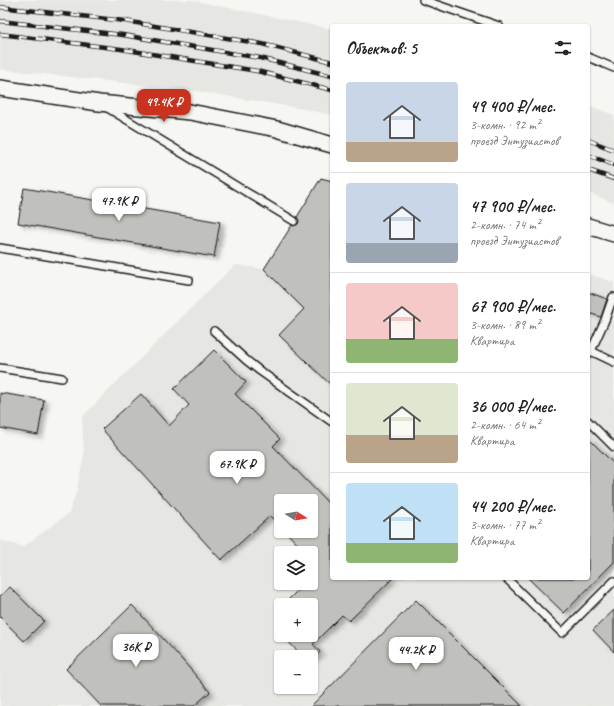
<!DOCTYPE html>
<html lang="ru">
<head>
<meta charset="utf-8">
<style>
	:root { --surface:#fff; --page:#f6f6f6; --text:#222; --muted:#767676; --line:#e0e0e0; --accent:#c8321e }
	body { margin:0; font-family:Caveat,sans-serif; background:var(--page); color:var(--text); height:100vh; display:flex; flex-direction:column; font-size:15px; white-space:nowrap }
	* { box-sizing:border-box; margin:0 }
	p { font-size:13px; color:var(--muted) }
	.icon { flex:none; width:22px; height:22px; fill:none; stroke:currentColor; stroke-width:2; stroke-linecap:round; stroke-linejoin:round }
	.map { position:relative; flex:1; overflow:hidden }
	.panel { position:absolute; left:330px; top:24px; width:260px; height:556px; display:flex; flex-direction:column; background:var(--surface); border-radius:4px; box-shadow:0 1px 3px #0004 }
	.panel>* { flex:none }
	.needle { width:26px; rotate:101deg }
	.buttons { position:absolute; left:274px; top:494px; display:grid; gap:8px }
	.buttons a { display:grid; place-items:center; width:44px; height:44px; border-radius:4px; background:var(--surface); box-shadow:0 1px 3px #0004; font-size:20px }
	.price { position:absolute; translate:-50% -34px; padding:0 9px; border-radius:8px; background:#fff; color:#222; font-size:13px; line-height:26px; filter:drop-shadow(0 1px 2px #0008) }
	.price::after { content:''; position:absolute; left:50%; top:24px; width:12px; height:9px; margin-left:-6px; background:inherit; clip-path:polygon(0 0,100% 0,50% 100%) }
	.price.active { background:var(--accent); color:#fff }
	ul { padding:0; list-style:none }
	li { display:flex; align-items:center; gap:12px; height:100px; padding:0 16px }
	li+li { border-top:1px solid var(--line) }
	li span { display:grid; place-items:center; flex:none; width:112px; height:80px; border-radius:4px; color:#555 }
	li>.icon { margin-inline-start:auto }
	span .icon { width:48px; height:48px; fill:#fffc; stroke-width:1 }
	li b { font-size:17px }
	h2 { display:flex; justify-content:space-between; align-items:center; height:48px; padding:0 16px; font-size:17px }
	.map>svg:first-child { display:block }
	.built { fill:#e6e6e2; fill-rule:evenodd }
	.building { fill:#c0c0bd; stroke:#1c1c1c; filter:url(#shadow) }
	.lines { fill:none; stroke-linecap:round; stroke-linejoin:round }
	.service-casing { stroke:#1c1c1c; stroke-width:10 }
	.minor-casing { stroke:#1c1c1c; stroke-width:18 }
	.service { stroke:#f6f6f2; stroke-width:7 }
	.minor { stroke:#f6f6f2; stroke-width:15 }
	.rail-casing { stroke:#1c1c1c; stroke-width:4.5 }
	.rail { stroke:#f6f6f2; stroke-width:3; stroke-dasharray:9; stroke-linecap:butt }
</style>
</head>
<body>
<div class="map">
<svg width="614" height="706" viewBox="0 0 614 706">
	<defs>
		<filter id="shadow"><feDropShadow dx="4.5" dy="2.5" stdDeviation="2" flood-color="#0004"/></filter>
	</defs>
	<rect width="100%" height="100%" fill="#f6f6f2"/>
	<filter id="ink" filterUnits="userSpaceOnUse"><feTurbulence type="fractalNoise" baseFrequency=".025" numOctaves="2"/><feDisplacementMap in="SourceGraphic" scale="8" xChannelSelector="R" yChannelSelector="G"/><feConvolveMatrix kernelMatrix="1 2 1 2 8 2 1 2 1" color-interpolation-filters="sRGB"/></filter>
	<g filter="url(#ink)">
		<!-- built -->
		<g class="built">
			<path d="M 0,0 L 191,0 L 332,29 L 332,115 L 304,109 L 195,91 L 0,69 Z"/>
			<path d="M 588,105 L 614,115 L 614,203 L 588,193 Z"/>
			<path d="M 321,178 L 332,181 L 332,578 L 588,578 L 588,274 L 614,282 L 614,706 L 0,706 L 0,540 L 23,547 L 69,513 L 76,493 L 84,456 L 82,417 L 216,283 L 235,265 L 264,269 L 264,266 L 267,265 ZM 281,501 L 311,501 L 311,531 L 281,531 ZM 281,553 L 311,553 L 311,583 L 281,583 ZM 281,605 L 311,605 L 311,635 L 281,635 ZM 281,657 L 311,657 L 311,687 L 281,687 Z"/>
		</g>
		<!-- building -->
		<g class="building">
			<path d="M 321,178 L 332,181 L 332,386 L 279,335 L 304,309 L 264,269 L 292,225 L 294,226 L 298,224 L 299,221 L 297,217 Z"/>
			<path d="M 24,188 L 220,222 L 214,257 L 18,223 Z"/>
			<path d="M 588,292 L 607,299 L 601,317 L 588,313 Z"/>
			<path d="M 214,350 L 246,382 L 235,394 L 280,439 L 273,446 L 332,507 L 332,578 L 393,578 L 349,621 L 342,615 L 313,644 L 320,652 L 311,661 L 311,657 L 303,657 L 282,635 L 311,635 L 311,605 L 283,605 L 305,583 L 311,583 L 311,553 L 306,553 L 285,531 L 311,531 L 311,501 L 281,501 L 281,527 L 270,516 L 221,560 L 102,429 L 141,394 L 169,426 L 189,405 L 174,389 Z"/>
			<path d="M 0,393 L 44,400 L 38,435 L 0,428 Z"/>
			<path d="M 588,438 L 614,464 L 614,562 L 564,613 L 528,578 L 588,578 Z"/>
			<path d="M 10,587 L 44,621 L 24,641 L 0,617 L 0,596 Z"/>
			<path d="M 416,600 L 522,706 L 311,706 Z"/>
			<path d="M 132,605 L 177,654 L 210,692 L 194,706 L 101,706 L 66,669 Z"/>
			<path d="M 614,610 L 614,652 L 593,630 Z"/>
		</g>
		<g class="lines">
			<defs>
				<g id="service">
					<path d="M 423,0 L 499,26"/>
					<path d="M 588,57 L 614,68"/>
					<path d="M 106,107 L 294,221"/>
					<path d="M 0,248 L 189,280"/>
					<path d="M 214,331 L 246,360 L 260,371 L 332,422"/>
					<path d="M 588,351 L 591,351 L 614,362"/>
					<path d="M 588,354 L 591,351 L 605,320 L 613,297"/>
					<path d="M 0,368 L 62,378"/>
					<path d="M 588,421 L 614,447"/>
					<path d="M 506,578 L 562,633 L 614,581"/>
				</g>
				<g id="minor">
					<path d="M 0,88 L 99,103 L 190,112 L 277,129 L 332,145"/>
					<path d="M 588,226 L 614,234"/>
				</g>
			</defs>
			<!-- service casing -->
			<use href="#service" class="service-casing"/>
			<!-- minor casing -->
			<use href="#minor" class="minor-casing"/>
			<!-- service -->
			<use href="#service" class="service"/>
			<!-- minor -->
			<use href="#minor" class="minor"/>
			<defs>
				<g id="rail">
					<path d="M 0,7 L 125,21 L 262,44 L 332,62"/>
					<path d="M 0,21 L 123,35 L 260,58 L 332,76"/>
					<path d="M 0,34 L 121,49 L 257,71 L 332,90"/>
					<path d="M 588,140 L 614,150"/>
					<path d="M 588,155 L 614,165"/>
					<path d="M 588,170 L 614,179"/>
				</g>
			</defs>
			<!-- rail casing -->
			<use href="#rail" class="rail-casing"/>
			<!-- rail -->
			<use href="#rail" class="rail"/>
		</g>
	</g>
</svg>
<div class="buttons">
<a><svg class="needle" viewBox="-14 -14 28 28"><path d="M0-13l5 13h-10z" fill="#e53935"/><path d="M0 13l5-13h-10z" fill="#767676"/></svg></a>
<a><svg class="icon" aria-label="layers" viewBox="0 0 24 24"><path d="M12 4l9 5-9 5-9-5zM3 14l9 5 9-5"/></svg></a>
<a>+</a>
<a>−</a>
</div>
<b class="price active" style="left:164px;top:123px">49.4K ₽</b>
<b class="price" style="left:119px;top:222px">47.9K ₽</b>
<b class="price" style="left:237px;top:485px">67.9K ₽</b>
<b class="price" style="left:136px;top:668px">36K ₽</b>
<b class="price" style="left:416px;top:671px">44.2K ₽</b>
<section class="panel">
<h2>Объектов: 5<svg class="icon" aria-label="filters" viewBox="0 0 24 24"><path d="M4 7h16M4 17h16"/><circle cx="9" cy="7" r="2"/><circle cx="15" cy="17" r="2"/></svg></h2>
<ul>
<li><span style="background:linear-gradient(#c9d6e8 75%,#b9a48a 0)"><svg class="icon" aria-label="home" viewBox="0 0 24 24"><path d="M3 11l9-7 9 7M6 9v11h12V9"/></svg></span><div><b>49 400 ₽/мес.</b><p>3-комн. · 92 m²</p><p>проезд Энтузиастов</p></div></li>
<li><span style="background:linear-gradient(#c9d6e8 75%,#9aa5b1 0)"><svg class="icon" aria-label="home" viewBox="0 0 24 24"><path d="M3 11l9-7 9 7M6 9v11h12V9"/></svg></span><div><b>47 900 ₽/мес.</b><p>2-комн. · 74 m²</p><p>проезд Энтузиастов</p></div></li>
<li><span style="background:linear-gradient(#f6c9c9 70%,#8fb573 0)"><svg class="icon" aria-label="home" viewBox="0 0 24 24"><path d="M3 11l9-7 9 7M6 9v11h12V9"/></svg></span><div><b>67 900 ₽/мес.</b><p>3-комн. · 89 m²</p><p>Квартира</p></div></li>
<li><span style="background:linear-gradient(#dfe7d0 65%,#b9a48a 0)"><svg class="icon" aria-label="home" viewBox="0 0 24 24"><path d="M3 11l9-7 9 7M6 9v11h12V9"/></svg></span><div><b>36 000 ₽/мес.</b><p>2-комн. · 64 m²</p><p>Квартира</p></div></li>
<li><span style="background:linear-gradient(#bfe0f5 75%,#8fb573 0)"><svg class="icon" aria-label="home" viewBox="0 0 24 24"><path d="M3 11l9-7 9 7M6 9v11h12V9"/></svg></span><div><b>44 200 ₽/мес.</b><p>3-комн. · 77 m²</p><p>Квартира</p></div></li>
</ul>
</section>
</div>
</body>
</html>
